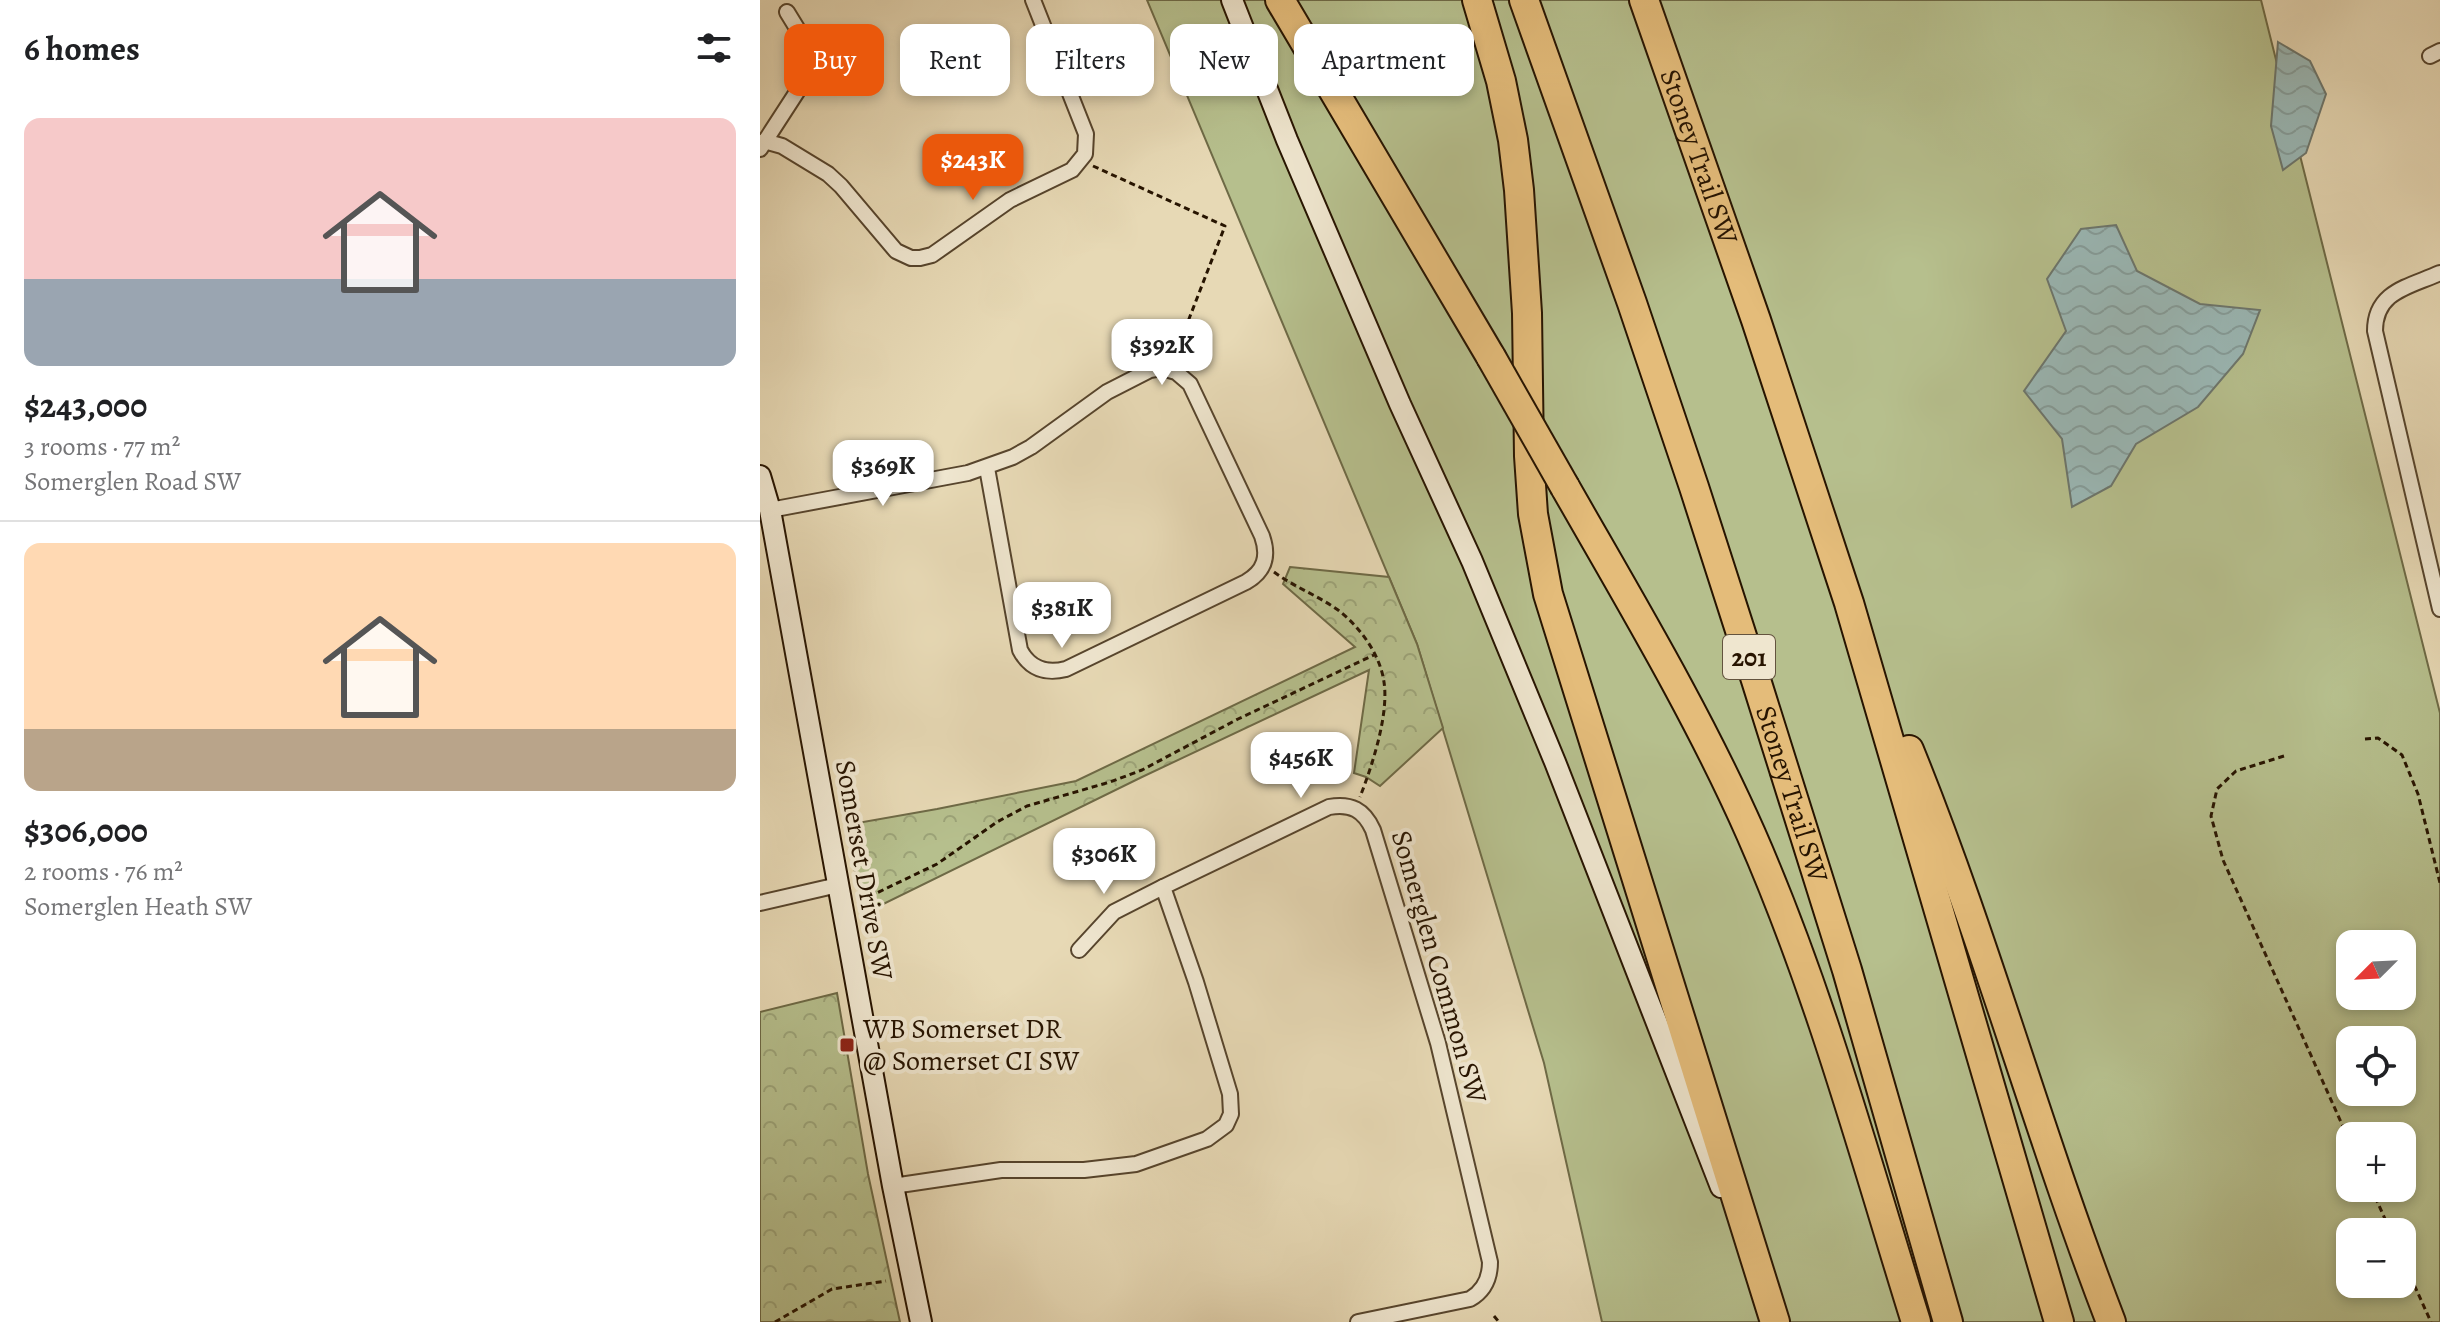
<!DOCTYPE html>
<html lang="en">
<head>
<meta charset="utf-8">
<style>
	:root { --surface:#fff; --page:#f2f2f2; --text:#202124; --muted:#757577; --line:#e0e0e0; --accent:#ea580c }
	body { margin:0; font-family:Alegreya,serif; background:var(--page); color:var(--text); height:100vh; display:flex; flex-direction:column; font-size:30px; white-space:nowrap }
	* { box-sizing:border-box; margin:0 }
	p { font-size:26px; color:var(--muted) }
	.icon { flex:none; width:44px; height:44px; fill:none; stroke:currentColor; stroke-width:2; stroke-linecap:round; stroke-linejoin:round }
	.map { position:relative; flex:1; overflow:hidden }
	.details { display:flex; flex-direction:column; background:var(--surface); width:760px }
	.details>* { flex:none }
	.hud { position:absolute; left:24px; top:24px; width:760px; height:72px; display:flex; gap:16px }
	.needle { width:52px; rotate:246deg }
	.buttons { position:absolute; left:1576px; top:930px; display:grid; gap:16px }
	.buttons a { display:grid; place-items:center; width:80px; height:80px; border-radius:16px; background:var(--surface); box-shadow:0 4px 12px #0003; font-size:40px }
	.price { position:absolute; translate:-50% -68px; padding:0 18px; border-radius:16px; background:#fff; color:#222; font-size:26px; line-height:52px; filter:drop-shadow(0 2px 4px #0008) }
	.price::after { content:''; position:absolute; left:50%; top:48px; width:24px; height:18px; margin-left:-12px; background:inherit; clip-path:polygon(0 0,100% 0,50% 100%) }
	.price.active { background:var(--accent); color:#fff }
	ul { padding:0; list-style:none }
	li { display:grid; align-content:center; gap:16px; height:424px; padding:0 24px }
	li+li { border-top:2px solid var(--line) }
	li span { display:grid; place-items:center; height:248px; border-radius:16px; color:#555 }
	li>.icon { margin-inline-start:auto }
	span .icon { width:144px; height:144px; fill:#fffc; stroke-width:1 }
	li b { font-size:34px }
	h2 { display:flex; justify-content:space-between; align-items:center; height:96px; padding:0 24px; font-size:34px }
	.pill { padding:0 28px; border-radius:16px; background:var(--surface); box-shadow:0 4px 12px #0003; font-size:28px; line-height:72px }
	.pill.active { background:var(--accent); color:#fff }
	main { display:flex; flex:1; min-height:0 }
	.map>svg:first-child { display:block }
	.grass { fill:#b6bf8d; stroke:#6e6a46; stroke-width:2; fill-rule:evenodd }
	.park { fill:url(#park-crowns); stroke:#6e6a46; stroke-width:2 }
	.water { fill:url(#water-waves); stroke:#6c766d; stroke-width:2 }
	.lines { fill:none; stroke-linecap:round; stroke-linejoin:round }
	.street-casing { stroke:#57452d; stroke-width:18 }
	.secondary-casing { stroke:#271400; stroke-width:24 }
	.highway-casing { stroke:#271400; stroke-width:32 }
	.path { stroke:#271400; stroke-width:3; stroke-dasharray:6 4; stroke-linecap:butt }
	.street { stroke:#efe6cf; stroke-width:14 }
	.secondary { stroke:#efe6cf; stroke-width:20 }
	.highway { stroke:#e4bc7a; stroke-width:28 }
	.highway-bridge-casing { stroke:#271400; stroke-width:32; stroke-linecap:butt }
	.highway-bridge { stroke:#e4bc7a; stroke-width:28 }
	.poi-dot { fill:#8f2418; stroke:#efe6cf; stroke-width:3 }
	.labels { text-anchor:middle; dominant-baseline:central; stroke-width:8; stroke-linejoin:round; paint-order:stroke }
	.shield { fill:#efe6cf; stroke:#63533e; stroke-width:2 }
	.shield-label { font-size:26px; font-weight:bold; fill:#271400 }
	.street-label { font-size:28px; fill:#271400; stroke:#efe6cf }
	.poi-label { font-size:28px; fill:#271400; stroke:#efe6cf; text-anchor:start }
</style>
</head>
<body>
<main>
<section class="details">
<h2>6 homes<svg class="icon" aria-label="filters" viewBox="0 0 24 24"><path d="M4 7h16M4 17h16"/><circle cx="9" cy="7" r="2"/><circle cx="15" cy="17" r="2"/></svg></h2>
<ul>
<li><span style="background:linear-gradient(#f6c9c9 65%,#9aa5b1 0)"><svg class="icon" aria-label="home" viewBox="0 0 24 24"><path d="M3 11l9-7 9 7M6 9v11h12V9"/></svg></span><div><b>$243,000</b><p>3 rooms · 77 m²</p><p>Somerglen Road SW</p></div></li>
<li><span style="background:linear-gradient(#ffd9b3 75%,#b9a48a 0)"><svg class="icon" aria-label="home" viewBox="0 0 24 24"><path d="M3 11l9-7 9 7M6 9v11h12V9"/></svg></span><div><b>$306,000</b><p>2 rooms · 76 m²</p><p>Somerglen Heath SW</p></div></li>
</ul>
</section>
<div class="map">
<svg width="1680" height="1322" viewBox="0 0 1680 1322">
	<defs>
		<pattern id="park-crowns" width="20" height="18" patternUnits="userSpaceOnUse" patternTransform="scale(2)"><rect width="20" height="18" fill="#b6bf8d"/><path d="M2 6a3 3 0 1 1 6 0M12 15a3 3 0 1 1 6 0" fill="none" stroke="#9ca378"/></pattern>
		<pattern id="water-waves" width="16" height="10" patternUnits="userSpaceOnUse" patternTransform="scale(2)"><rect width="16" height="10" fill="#9ab8b6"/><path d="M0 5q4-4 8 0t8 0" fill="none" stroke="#859d9b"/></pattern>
	</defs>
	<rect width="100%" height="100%" fill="#e7d9b5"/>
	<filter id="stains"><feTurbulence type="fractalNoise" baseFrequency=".0025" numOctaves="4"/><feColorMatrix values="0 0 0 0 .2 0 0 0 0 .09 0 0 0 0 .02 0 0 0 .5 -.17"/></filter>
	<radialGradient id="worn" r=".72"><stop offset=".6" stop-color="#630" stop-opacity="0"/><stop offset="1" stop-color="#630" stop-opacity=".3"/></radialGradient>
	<!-- grass -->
	<path class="grass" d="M 387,0 L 1501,0 L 1680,713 L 1680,1322 L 842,1322 L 784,1063 L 657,644 ZM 1590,944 L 1642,944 L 1642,996 L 1590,996 ZM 1590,1040 L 1642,1040 L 1642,1092 L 1590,1092 ZM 1590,1136 L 1642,1136 L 1642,1188 L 1590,1188 ZM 1590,1232 L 1642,1232 L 1642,1284 L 1590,1284 Z"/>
	<!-- park -->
	<g class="park">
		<path d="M 530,567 L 629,577 L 657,644 L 683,728 L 620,786 L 606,777 L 594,773 L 609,670 L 382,777 L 103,914 L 86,825 L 177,809 L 316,781 L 595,647 L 523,584 Z"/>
		<path d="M 77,993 L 108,1174 L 140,1322 L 0,1322 L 0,1012 Z"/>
	</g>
	<!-- water -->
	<g class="water">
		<path d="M 1518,42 L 1550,61 L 1566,94 L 1546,153 L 1523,170 L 1511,126 Z"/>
		<path d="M 1356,225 L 1377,271 L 1440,304 L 1500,310 L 1483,354 L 1438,407 L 1376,444 L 1351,486 L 1312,507 L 1302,439 L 1264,391 L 1306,331 L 1287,279 L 1321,229 Z"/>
	</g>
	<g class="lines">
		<defs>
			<g id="street">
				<path d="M 1670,56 L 1680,51"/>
				<path d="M 4,141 L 22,146 L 68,174 L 81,186 L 136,251 L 151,258 L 160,258 L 172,255 L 250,200 L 312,170 L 325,154 L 326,134 L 273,0"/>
				<path d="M 0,149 L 57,61 L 27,12"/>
				<path d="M 1680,273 C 1649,287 1615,291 1615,331 L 1680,609"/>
				<path d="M 10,510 L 208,473 L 253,457 L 271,447 L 347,392 L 390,370 L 402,368 L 416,372 L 430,384 L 502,536 C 509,556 505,571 486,582 L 306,669 C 286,674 270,669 260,650 L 227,468"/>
				<path d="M 0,903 L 78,885"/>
				<path d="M 319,950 L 354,912 L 403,887"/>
				<path d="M 133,1186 L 241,1170 L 324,1170 L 376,1164 L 447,1139 L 466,1125 L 471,1114 L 470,1094 L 436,982 L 403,887 L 569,807 C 591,803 604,810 613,830 L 678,1043 L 730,1262 C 730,1278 724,1291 710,1299 L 598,1322"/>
			</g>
			<g id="secondary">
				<path d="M 472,0 L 527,140 L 640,404 L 712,561 L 795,762 L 961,1187"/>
				<path d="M 0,476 L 10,510 L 133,1186 L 161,1322"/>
			</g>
			<g id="highway">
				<path d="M 520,0 L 731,357"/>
				<path d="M 717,0 L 741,81 L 753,140 L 759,190 L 767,313 L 769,456 L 773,514 L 788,594 L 1015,1322"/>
				<path id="s1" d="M 764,0 L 872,303 L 934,487 L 996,680 L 1087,970 L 1188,1322"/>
				<path id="s2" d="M 884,0 L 996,320 L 1089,603 L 1299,1322"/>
				<path d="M 805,487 C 870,601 938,714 991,834 C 1060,991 1105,1158 1156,1322"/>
				<path d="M 1149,750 C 1225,937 1278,1133 1351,1322"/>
			</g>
		</defs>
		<!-- street casing -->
		<use href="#street" class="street-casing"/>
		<!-- secondary casing -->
		<use href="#secondary" class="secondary-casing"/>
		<!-- highway casing -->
		<use href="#highway" class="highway-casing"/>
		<!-- path -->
		<g class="path">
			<path d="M 333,166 L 465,226 L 415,355"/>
			<path d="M 514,572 C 534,587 557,595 578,610 C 600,627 620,654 624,682 C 629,715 612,766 600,797"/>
			<path d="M 1605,739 L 1618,738 L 1642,755 L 1658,794 L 1680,883"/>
			<path d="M 1524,756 L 1476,771 L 1457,789 L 1451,816 L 1463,860 L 1590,1142"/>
			<path d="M 100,901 L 177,864 L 237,822 L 267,806 L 350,782 L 382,770 L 478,719 L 614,655"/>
			<path d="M 1611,1188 L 1631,1232"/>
			<path d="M 1642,1258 L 1671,1322"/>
			<path d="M 734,1316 L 739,1322"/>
			<path d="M 15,1322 L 72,1289 L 126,1281"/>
		</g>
		<!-- street -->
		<use href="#street" class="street"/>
		<!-- secondary -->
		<use href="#secondary" class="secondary"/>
		<!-- highway -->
		<use href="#highway" class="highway"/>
		<defs>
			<path id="highway-bridge" d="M 731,357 L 805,487"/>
		</defs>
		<!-- highway-bridge casing -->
		<use href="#highway-bridge" class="highway-bridge-casing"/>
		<!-- highway-bridge -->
		<use href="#highway-bridge" class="highway-bridge"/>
	</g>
	<!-- markers -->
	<rect class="poi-dot" x="79" y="1037" width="16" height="16" rx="4"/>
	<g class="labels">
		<!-- shield labels -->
		<rect class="shield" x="963" y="635" width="52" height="44" rx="6"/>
		<g class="shield-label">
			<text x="989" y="657">201</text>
		</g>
		<!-- street labels -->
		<g class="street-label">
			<text stroke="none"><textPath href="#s2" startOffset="166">Stoney Trail SW</textPath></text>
			<text stroke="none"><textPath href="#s1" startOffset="838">Stoney Trail SW</textPath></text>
			<text transform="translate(104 870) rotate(80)">Somerset Drive SW</text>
			<text transform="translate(679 967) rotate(74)">Somerglen Common SW</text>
		</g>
		<!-- poi labels -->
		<g class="poi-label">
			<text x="103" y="1029">WB Somerset DR<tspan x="103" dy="32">@ Somerset CI SW</tspan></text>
		</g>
	</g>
	<rect width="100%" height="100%" filter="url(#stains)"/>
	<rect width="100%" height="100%" fill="url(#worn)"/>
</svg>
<div class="buttons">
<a><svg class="needle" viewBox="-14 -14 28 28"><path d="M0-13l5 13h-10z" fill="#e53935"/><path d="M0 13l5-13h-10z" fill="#757577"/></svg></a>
<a><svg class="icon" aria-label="locate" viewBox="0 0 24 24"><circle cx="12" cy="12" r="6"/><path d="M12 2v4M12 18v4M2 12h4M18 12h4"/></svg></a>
<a>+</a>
<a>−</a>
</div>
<b class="price active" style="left:213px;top:202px">$243K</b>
<b class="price" style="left:402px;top:387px">$392K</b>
<b class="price" style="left:123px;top:508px">$369K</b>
<b class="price" style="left:302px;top:650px">$381K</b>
<b class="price" style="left:541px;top:800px">$456K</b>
<b class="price" style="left:344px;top:896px">$306K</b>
<div class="hud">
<a class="pill active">Buy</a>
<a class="pill">Rent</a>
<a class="pill">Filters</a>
<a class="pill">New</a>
<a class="pill">Apartment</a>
</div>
</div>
</main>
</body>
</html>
